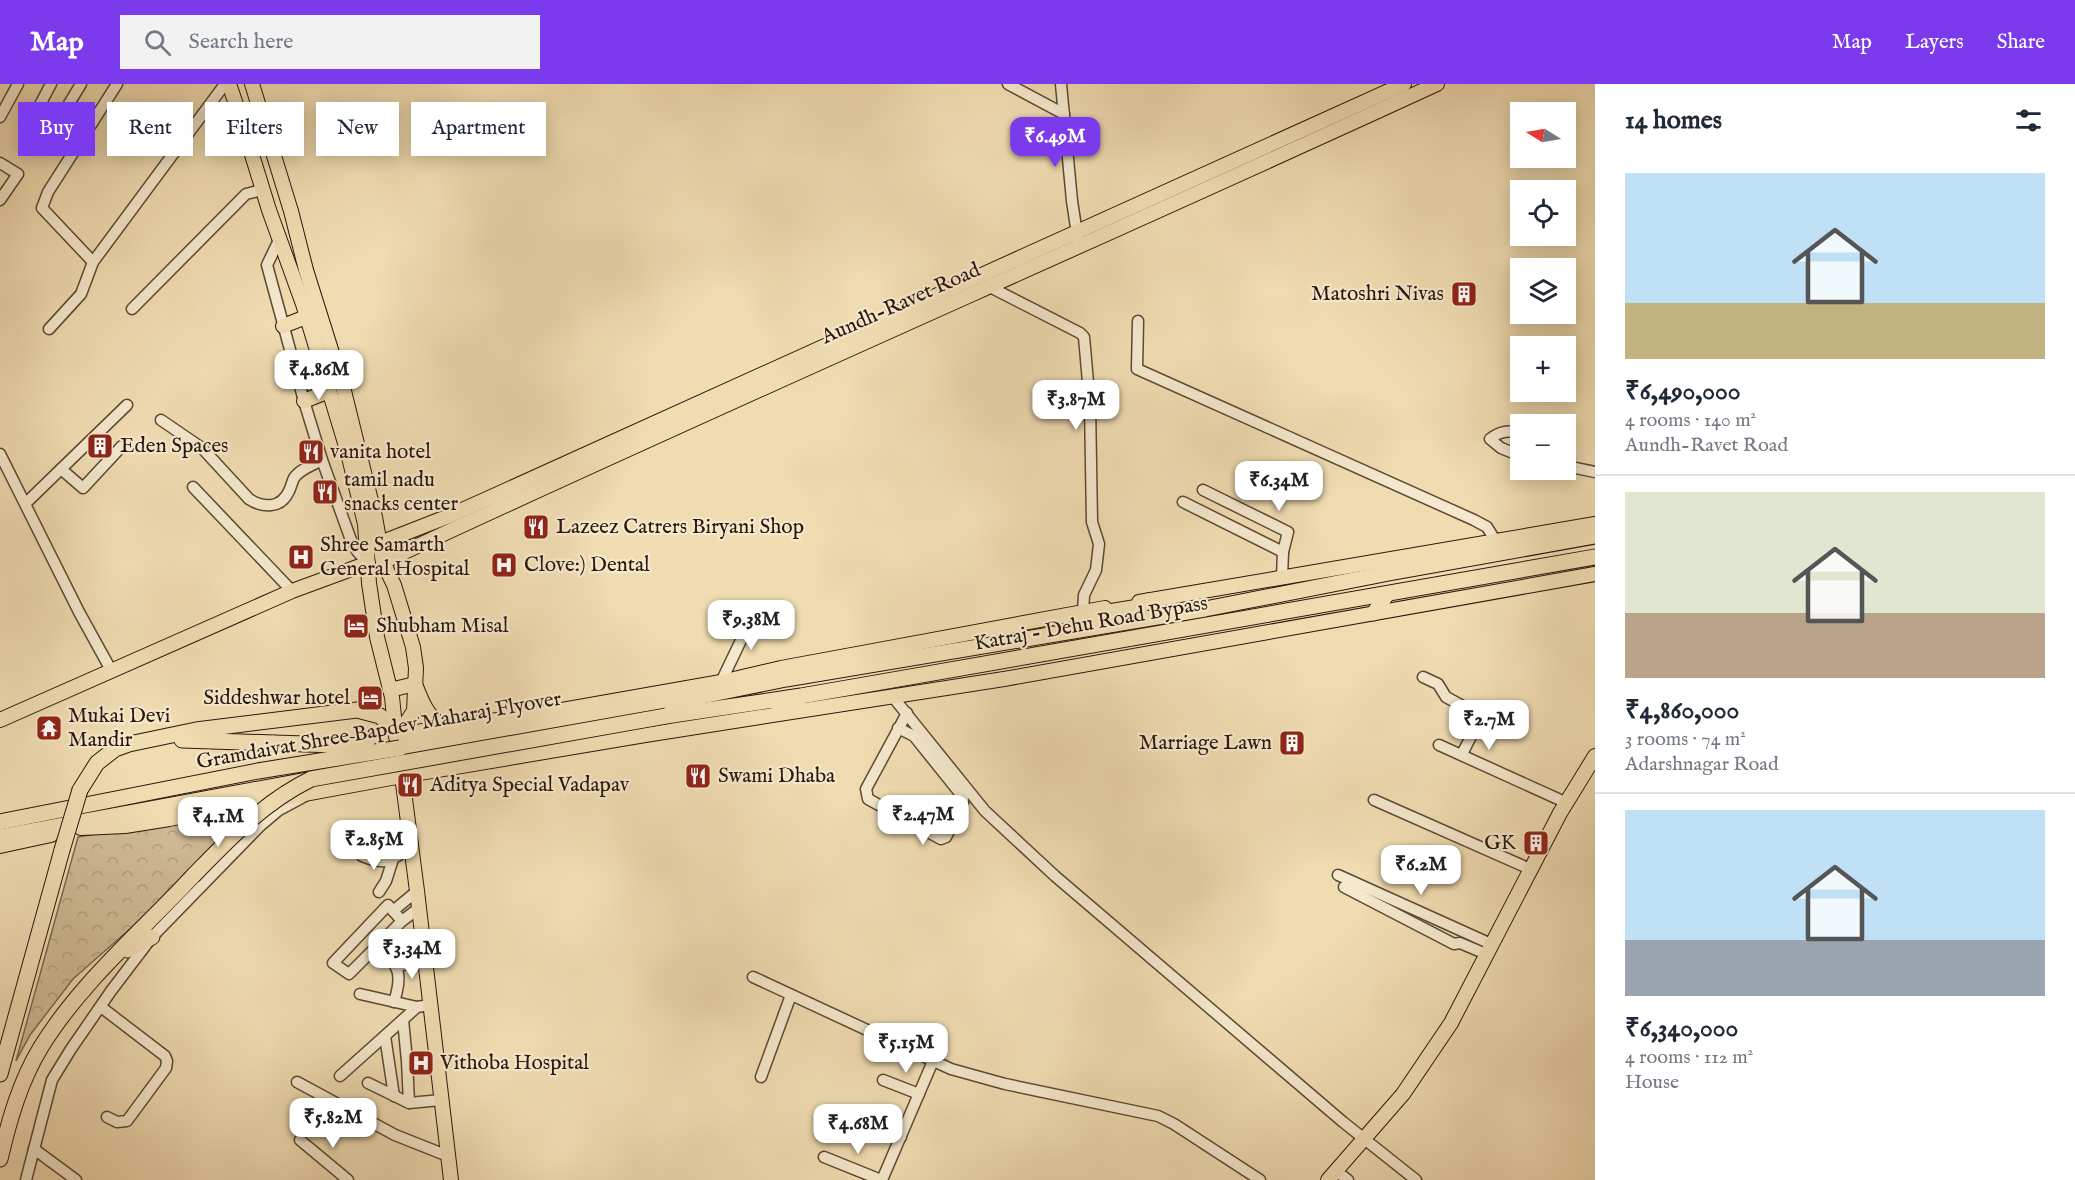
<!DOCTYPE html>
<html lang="en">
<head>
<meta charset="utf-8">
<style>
	:root { --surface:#fff; --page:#f2f2f3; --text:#1f2937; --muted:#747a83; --line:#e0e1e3; --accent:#7c3aed }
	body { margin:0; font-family:"IM FELL English",serif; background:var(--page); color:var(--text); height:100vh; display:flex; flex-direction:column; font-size:22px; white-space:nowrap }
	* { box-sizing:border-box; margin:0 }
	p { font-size:20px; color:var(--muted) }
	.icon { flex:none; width:33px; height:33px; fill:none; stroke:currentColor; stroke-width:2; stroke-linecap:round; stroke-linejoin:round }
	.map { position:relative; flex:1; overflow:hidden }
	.sheet { display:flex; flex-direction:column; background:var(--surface); width:480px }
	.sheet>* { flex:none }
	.banner { position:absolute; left:18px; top:18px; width:570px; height:54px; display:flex; gap:12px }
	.needle { width:39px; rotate:281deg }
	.tools { position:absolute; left:1510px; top:18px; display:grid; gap:12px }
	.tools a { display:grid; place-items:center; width:66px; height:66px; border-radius:0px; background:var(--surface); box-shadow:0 3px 15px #0003; font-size:30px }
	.price { position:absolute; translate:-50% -51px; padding:0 14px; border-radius:12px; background:#fff; color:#222; font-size:20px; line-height:39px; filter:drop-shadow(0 2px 3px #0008) }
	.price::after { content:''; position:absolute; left:50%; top:36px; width:18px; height:14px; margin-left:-9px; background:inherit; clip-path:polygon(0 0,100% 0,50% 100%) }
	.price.active { background:var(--accent); color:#fff }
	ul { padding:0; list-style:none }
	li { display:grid; align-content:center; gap:12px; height:318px; padding:0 30px }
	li+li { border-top:2px solid var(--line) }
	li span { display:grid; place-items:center; height:186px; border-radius:0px; color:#555 }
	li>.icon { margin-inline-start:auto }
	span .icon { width:108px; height:108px; fill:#fffc; stroke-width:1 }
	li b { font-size:26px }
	h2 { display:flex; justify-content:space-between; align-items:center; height:72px; padding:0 30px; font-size:26px }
	.tag { padding:0 21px; border-radius:0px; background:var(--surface); box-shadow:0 3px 15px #0003; font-size:21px; line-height:54px }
	.tag.active { background:var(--accent); color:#fff }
	header { display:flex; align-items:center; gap:36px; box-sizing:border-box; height:84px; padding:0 30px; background:var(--accent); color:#fff }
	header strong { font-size:28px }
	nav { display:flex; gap:33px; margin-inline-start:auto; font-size:21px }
	.search { width:420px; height:54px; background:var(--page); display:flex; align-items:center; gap:15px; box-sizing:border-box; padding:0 21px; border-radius:0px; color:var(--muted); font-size:22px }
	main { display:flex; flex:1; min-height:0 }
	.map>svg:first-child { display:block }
	.forest { fill:url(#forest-crowns); stroke:#7d6850; stroke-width:1.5 }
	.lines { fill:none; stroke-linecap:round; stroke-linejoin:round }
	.minor-casing { stroke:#5c4835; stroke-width:13 }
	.major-casing { stroke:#2b160c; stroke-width:16 }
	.highway-casing { stroke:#2b160c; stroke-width:17 }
	.minor { stroke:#f5e8cc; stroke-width:10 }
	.major { stroke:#f0dcb1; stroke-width:14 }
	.highway { stroke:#f0dcb1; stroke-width:15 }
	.highway-bridge-casing { stroke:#2b160c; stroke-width:17; stroke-linecap:butt }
	.highway-bridge { stroke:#f0dcb1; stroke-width:15 }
	.labels { text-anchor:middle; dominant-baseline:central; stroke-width:4.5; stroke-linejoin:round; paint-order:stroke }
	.poi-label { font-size:21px; fill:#2b160c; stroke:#f5e8cc; text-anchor:start }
	.street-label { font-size:21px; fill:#2b160c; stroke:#f5e8cc }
</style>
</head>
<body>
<header>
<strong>Map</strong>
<div class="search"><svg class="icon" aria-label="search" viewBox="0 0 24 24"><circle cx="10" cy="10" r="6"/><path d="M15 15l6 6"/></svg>Search here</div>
<nav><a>Map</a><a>Layers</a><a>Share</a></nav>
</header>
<main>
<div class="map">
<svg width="1595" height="1096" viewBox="0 0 1595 1096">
	<defs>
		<pattern id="forest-crowns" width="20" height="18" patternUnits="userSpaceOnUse" patternTransform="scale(1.5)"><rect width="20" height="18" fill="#cfba95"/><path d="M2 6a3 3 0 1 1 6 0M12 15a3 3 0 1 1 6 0" fill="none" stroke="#b29f7f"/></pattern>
	</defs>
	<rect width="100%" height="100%" fill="#f0dcb1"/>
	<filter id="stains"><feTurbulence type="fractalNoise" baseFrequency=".00333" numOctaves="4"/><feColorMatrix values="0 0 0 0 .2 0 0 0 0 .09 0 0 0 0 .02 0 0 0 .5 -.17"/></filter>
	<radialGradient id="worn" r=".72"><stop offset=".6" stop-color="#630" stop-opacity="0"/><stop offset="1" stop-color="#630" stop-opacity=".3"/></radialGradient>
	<!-- forest -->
	<path class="forest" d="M 248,726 L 148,829 L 73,895 L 30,951 L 16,977 L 78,753 Z"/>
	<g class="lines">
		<defs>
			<g id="minor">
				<path d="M 51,0 L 33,34 C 37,40 47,45 53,44 L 56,41 L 81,0"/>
				<path d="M 1008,0 L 1064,30"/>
				<path d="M 1061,0 L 1072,117 L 1079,163"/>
				<path d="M 0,33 L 18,0"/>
				<path d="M 0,79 L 18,90 L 0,116"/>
				<path d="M 280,154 L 267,181 L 304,317 L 322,376 L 351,456 L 357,467 L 368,479"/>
				<path d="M 93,178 L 42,124 L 48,108 L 117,0"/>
				<path d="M 990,203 L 1080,249 L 1084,253 L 1090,321 L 1092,438 L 1099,460 L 1096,486 L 1084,511 L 1083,528"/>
				<path d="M 132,225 L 246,110 L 262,106"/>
				<path d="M 1138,237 L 1137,285 L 1474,436 L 1487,443 L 1495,456"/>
				<path d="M 49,245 L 81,210 L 93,178 L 225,0"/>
				<path d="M 161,336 L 202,364 L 249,415 C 263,424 281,425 289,407 C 291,403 292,398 294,394 C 300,385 313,381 322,376"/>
				<path d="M 1521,349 C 1509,346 1500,347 1490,355 L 1501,364 L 1521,372"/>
				<path d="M 0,370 L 79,528 L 111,586"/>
				<path d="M 1566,382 L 1595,388"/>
				<path d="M 61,385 L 83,404 L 122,362"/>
				<path d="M 193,403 L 292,507"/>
				<path d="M 1203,406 L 1288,448 L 1283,468 L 1282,493"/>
				<path d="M 1183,418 L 1283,468"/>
				<path d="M 26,419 L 127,321"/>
				<path d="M 1423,593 L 1438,600 L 1446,613 L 1479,631 L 1479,637 L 1462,670"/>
				<path d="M 721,598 L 756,525"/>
				<path d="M 893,613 L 985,727 L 1055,792 L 1343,1038 L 1416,1096"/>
				<path d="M 898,644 L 914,652 L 963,713 L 963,719 L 946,753 L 941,755 L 868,715 L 866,705 L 907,629"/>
				<path d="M 1439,661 L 1567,719"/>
				<path d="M 1374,716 L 1530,785"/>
				<path d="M 362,772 C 385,782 391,777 410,763"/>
				<path d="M 1338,791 L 1491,860"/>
				<path d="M 1344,803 L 1454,860 L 1460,859 L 1486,870"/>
				<path d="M 379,808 L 386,797 L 393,775"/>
				<path d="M 393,827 L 417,807"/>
				<path d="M 402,837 L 388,821 L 333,879 L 349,890 L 402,837 L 419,824"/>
				<path d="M 380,865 C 401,882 402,893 394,918"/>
				<path d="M 403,881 L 425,877"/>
				<path d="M 753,893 L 951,985 L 1005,1000 L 1158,1032 L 1174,1040 L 1260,1096"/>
				<path d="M 360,910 L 417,923"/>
				<path d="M 101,923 L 165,972 L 167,977 L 166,984 L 127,1037 L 117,1038 L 107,1033"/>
				<path d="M 403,936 L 407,977 L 409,1019"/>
				<path d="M 385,952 L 394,1012"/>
				<path d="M 340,992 L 417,923 L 430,921"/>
				<path d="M 761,993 L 791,911"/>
				<path d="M 883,996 L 919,1010"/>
				<path d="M 297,998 L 395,1051 L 448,1072"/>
				<path d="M 368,999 L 409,1019 L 441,1016"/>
				<path d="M 841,1029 L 901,1053"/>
				<path d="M 300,1056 L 348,1096"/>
				<path d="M 34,1065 L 76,1096"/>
				<path d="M 824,1073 L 881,1096"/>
				<path d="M 1336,1087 L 1348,1096"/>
				<path d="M 26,1096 L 52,996 L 71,965 L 111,907 L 152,853 L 260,742 L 279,726 L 305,712"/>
				<path d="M 882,1096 L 933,977"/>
			</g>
			<g id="major">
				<path d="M 229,0 L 241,35 L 269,126 L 303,220 L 348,369 L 365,440 L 369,499 L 377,553 L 392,613 L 396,653"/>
				<path d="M 252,0 L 291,127 L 306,186 L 344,307 L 375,433 L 383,478 L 394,501 L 413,563 L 416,584 L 414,627 L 406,639 L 396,647"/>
				<path d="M 283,242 L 306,233"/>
				<path d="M 304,317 L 329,307"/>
				<path d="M 380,459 L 449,432 L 1404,0"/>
				<path d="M 383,478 C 732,315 1087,161 1437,0"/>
				<path d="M 1139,518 L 1595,440"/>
				<path d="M 390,606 L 415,600 C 422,618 427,632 444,643"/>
				<path d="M 0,636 L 292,507 L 368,479"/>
				<path d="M 396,651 L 545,629 L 721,598 L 781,584 L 1105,524"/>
				<path d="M 401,684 L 417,807 L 451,1096"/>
				<path d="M 81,744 L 125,742 L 169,735 L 402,692 L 645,651 L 1004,595 L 1595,490"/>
				<path d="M 0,762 L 51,751"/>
				<path d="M 1328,1096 L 1403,1010 L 1451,939 L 1560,729 L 1595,672"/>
			</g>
			<g id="highway">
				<path d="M 1374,529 L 1387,510"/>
				<path d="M 1077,545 L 1096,530 L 1139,523 L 1148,517"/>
				<path d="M 777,629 L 799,614"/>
				<path d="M 666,632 L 801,612 L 1595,473"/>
				<path d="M 182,656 L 274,659"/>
				<path d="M 400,664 L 663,620 L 786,595 L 1205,525 L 1389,489 L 1595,452"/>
				<path d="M 80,706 L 97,679 L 115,665 L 129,660 L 196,646 L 357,626 L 380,632 L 396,647"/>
				<path d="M 0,738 L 258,687"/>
				<path d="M 0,753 L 307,696"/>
				<path d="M 127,866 L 152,853"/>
				<path d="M 0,990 L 62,766"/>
				<path d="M 0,1075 C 9,1037 20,997 41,963 C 81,898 141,848 193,792"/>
			</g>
		</defs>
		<!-- minor casing -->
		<use href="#minor" class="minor-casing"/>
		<!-- major casing -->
		<use href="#major" class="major-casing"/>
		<!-- highway casing -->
		<use href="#highway" class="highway-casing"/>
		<!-- minor -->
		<use href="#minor" class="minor"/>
		<!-- major -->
		<use href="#major" class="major"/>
		<!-- highway -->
		<use href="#highway" class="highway"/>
		<defs>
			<g id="highway-bridge">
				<path d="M 274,659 L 367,662"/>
				<path d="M 258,687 L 400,664"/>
				<path d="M 62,766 L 80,706"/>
				<path d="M 193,792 C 229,755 264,718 311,695 L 666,632"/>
			</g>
		</defs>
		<!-- highway-bridge casing -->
		<use href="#highway-bridge" class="highway-bridge-casing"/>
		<!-- highway-bridge -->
		<use href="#highway-bridge" class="highway-bridge"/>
	</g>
	<!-- icons -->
	<defs>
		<symbol id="building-square" viewBox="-11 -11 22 22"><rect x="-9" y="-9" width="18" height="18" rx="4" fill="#8f2418" stroke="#f5e8cc"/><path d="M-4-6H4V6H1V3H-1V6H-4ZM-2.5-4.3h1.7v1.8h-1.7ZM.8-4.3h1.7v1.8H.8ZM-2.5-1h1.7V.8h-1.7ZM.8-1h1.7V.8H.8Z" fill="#fff"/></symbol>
		<symbol id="restaurant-square" viewBox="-11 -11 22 22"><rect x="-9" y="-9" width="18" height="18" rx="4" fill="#8f2418" stroke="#f5e8cc"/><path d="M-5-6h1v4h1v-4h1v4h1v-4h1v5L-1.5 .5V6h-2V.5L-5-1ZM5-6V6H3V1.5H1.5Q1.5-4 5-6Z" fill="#fff"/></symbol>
		<symbol id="hospital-square" viewBox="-11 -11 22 22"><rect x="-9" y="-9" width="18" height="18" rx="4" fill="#8f2418" stroke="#f5e8cc"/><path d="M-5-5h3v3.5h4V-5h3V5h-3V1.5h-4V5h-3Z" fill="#fff"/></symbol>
		<symbol id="hotel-square" viewBox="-11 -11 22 22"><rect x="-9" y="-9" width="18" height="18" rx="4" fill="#8f2418" stroke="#f5e8cc"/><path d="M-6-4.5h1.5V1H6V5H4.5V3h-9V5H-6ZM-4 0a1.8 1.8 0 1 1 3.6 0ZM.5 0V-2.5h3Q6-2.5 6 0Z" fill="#fff"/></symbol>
		<symbol id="temple-square" viewBox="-11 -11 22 22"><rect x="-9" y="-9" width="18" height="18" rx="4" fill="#8f2418" stroke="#f5e8cc"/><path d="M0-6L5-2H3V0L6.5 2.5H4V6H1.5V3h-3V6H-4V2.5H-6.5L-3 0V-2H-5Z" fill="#fff"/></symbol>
	</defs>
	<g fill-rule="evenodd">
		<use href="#building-square" x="1449" y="195" width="30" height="30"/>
		<use href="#building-square" x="85" y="347" width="30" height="30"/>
		<use href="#restaurant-square" x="296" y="353" width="30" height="30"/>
		<use href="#restaurant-square" x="310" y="393" width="30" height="30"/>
		<use href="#restaurant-square" x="521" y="428" width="30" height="30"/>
		<use href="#hospital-square" x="286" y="458" width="30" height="30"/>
		<use href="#hospital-square" x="489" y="466" width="30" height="30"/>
		<use href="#hotel-square" x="341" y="527" width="30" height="30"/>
		<use href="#hotel-square" x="355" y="599" width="30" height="30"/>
		<use href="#temple-square" x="34" y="629" width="30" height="30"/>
		<use href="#building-square" x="1277" y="644" width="30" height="30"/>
		<use href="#restaurant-square" x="683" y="677" width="30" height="30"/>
		<use href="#restaurant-square" x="395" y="686" width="30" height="30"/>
		<use href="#building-square" x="1521" y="744" width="30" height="30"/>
		<use href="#hospital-square" x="406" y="964" width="30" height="30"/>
	</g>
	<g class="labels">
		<!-- poi labels -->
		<g class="poi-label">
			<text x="1444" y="210" text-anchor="end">Matoshri Nivas</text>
			<text x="120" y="362">Eden Spaces</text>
			<text x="330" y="368">vanita hotel</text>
			<text x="344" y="396">tamil nadu<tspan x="344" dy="24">snacks center</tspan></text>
			<text x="556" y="443">Lazeez Catrers Biryani Shop</text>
			<text x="320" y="461">Shree Samarth<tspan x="320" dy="24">General Hospital</tspan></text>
			<text x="524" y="481">Clove:) Dental</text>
			<text x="376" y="542">Shubham Misal</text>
			<text x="350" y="614" text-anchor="end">Siddeshwar hotel</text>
			<text x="68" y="632">Mukai Devi<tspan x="68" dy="24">Mandir</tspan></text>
			<text x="1272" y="659" text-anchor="end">Marriage Lawn</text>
			<text x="718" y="692">Swami Dhaba</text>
			<text x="430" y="701">Aditya Special Vadapav</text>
			<text x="1516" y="759" text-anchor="end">GK</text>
			<text x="440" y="979">Vithoba Hospital</text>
		</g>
		<!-- street labels -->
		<g class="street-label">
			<text transform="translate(901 220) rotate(-24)">Aundh-Ravet Road</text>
			<text transform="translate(1091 540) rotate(-10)">Katraj - Dehu Road Bypass</text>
			<text transform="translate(379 647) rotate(-10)">Gramdaivat Shree Bapdev Maharaj Flyover</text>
		</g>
	</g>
	<rect width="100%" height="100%" filter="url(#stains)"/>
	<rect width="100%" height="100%" fill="url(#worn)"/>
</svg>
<div class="tools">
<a><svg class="needle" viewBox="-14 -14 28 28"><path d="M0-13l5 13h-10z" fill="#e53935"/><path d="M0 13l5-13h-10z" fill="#747a83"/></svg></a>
<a><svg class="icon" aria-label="locate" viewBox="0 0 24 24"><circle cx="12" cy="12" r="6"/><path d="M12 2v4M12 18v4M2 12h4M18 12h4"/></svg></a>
<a><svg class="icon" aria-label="layers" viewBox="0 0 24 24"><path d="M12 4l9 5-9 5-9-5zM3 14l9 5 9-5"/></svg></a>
<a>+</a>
<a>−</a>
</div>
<b class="price active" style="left:1055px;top:84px">₹6.49M</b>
<b class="price" style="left:319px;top:317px">₹4.86M</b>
<b class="price" style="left:1076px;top:347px">₹3.87M</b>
<b class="price" style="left:1279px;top:428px">₹6.34M</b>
<b class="price" style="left:751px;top:567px">₹9.38M</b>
<b class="price" style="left:1489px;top:667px">₹2.7M</b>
<b class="price" style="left:923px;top:762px">₹2.47M</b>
<b class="price" style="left:218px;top:764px">₹4.1M</b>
<b class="price" style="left:374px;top:787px">₹2.85M</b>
<b class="price" style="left:1421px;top:812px">₹6.2M</b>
<b class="price" style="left:412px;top:896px">₹3.34M</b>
<b class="price" style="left:906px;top:990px">₹5.15M</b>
<b class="price" style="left:333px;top:1065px">₹5.82M</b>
<b class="price" style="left:858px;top:1071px">₹4.68M</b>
<div class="banner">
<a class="tag active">Buy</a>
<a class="tag">Rent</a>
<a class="tag">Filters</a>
<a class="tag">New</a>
<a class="tag">Apartment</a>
</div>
</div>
<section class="sheet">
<h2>14 homes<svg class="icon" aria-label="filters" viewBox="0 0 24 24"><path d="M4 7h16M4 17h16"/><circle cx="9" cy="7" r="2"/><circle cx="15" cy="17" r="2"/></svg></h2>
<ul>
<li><span style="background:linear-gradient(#bfe0f5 70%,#c2b280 0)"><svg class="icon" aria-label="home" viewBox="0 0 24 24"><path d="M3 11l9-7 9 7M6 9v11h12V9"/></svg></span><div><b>₹6,490,000</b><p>4 rooms · 140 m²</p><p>Aundh-Ravet Road</p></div></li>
<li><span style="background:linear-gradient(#dfe7d0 65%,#b9a48a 0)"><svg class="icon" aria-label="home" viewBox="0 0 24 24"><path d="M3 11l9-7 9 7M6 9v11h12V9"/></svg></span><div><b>₹4,860,000</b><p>3 rooms · 74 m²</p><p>Adarshnagar Road</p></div></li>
<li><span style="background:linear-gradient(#bfe0f5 70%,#9aa5b1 0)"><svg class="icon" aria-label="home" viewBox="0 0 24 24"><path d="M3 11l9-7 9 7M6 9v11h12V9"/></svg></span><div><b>₹6,340,000</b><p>4 rooms · 112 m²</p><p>House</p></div></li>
</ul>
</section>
</main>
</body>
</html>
